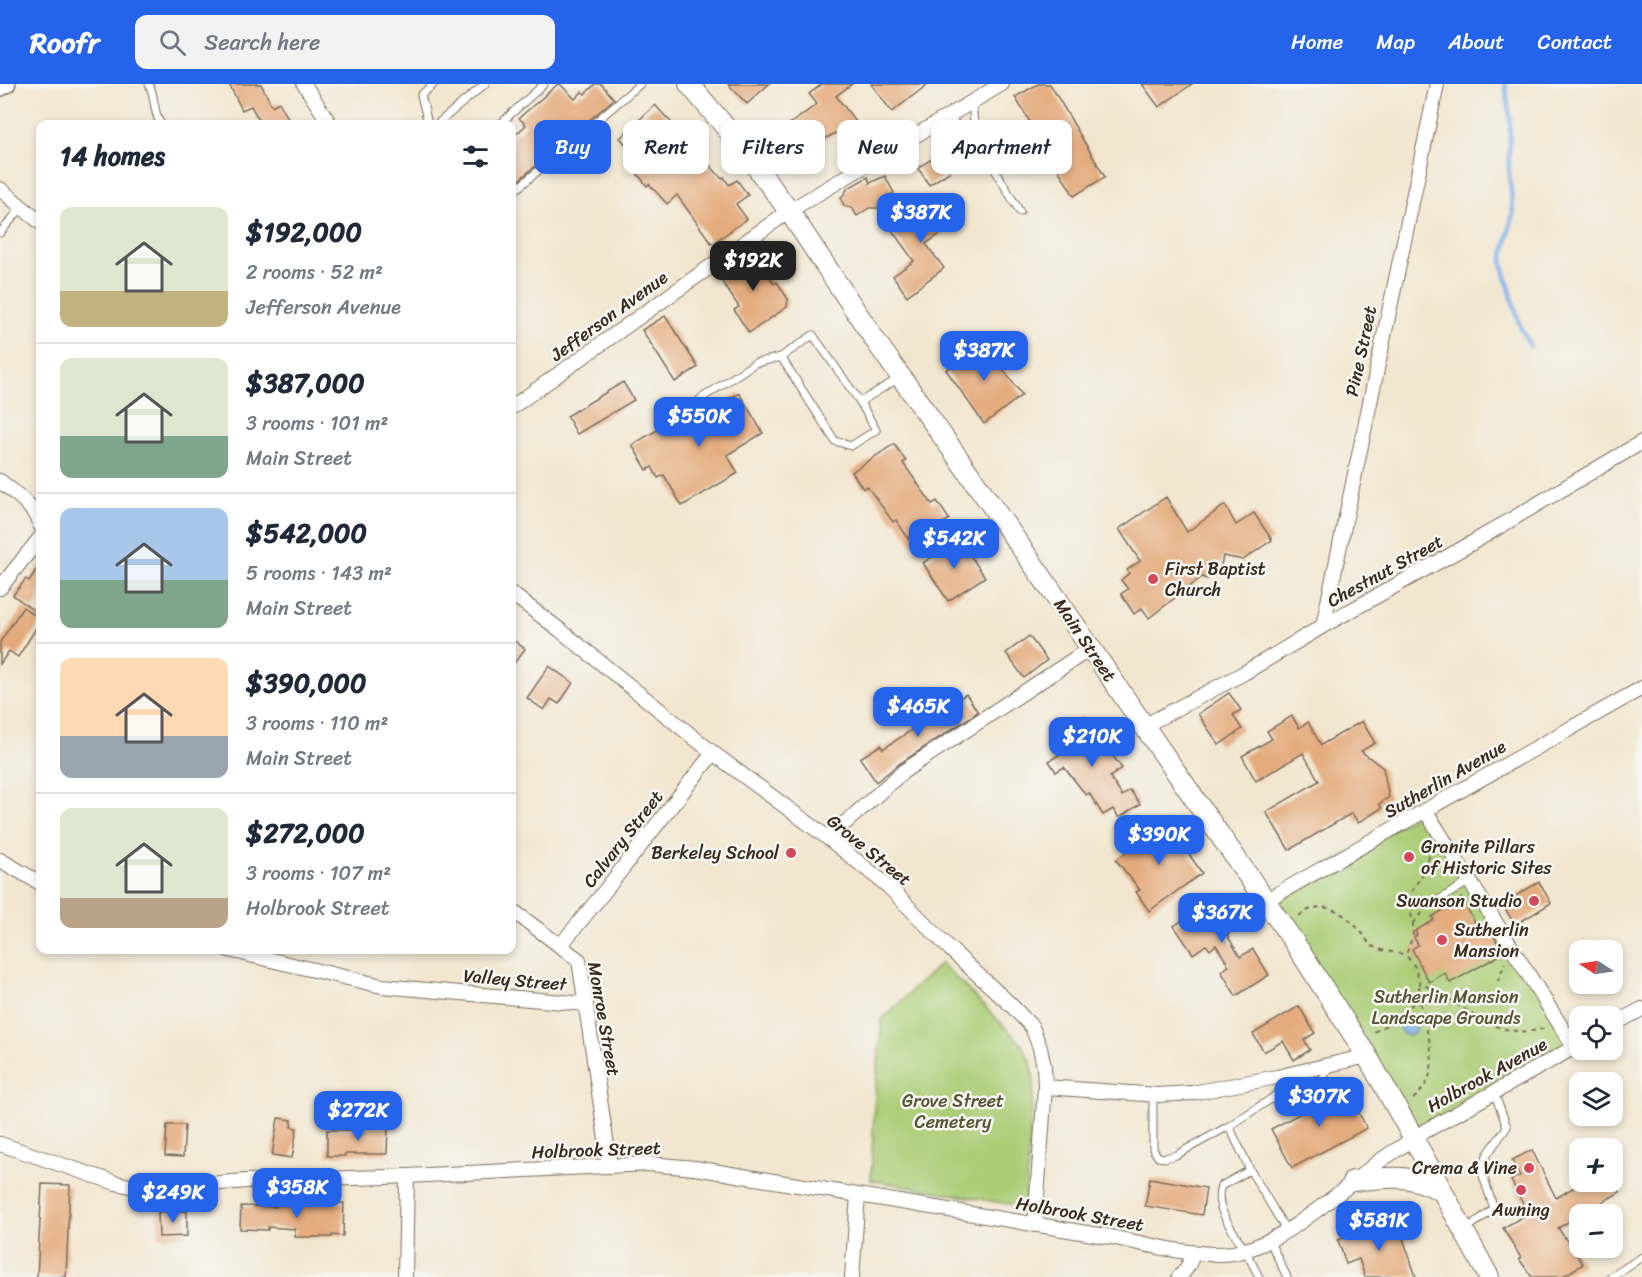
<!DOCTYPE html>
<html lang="en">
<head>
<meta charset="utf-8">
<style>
	:root { --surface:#fff; --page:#f2f2f3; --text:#1f2937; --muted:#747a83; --line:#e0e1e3; --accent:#2563eb }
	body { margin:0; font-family:Sriracha,sans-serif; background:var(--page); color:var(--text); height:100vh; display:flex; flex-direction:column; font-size:22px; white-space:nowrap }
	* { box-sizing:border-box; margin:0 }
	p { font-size:20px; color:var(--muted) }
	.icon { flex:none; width:33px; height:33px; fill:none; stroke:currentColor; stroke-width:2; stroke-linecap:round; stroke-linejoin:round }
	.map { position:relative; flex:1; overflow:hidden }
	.sheet { position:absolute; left:36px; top:36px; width:480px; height:834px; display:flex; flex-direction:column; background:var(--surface); border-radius:12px; box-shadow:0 3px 9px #0003 }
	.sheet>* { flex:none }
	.banner { position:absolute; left:534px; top:36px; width:570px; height:54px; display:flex; gap:12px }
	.needle { width:39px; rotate:282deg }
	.controls { position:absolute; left:1569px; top:856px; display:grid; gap:12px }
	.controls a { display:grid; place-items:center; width:54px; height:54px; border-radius:12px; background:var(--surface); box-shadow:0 3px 9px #0003; font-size:30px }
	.price { position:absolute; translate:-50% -51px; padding:0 14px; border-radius:12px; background:var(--accent); color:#fff; font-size:20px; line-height:39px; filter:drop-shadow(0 2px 3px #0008) }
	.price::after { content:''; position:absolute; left:50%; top:36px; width:18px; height:14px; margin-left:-9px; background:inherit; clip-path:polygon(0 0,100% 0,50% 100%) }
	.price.selected { background:#222; color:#fff }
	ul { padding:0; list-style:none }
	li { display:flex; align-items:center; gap:18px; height:150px; padding:0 24px }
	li+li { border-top:2px solid var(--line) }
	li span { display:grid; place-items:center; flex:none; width:168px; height:120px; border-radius:12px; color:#555 }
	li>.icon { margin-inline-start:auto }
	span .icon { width:72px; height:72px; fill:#fffc; stroke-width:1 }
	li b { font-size:26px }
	h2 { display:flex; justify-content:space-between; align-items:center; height:72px; padding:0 24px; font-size:26px }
	.pill { padding:0 21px; border-radius:12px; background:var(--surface); box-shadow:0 3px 9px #0003; font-size:21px; line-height:54px }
	.pill.selected { background:var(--accent); color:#fff }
	header { display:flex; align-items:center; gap:36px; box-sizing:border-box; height:84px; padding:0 30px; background:var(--accent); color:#fff }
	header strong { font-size:28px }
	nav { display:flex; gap:33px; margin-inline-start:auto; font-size:21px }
	.search { width:420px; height:54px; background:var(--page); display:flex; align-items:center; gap:15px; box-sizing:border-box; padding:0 21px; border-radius:12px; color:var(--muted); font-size:22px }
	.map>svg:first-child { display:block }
	.green { fill:#aacd76; stroke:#727c4a; stroke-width:1.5 }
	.water { fill:#7eb0ea; stroke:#5c6d84; stroke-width:1.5 }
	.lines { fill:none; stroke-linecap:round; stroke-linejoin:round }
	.stream { stroke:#7eb0ea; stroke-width:4.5 }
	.building { fill:#e4ab7d }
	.service-casing { stroke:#7b6c5c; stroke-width:9 }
	.minor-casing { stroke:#7b6c5c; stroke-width:16 }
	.tertiary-casing { stroke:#7b6c5c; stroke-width:19 }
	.secondary-casing { stroke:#7b6c5c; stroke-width:22 }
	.path { stroke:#7b6c5c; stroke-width:2; stroke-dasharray:4.5 4.5; stroke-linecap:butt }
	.service { stroke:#fff; stroke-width:7 }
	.minor { stroke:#fff; stroke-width:14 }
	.tertiary { stroke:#fff; stroke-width:16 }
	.secondary { stroke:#fff; stroke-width:20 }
	.poi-dot { fill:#d1495b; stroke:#f6f6f2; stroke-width:2 }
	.labels { text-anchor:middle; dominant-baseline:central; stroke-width:5; stroke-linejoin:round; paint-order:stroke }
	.street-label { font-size:18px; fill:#3b2a1e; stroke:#f6f6f2 }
	.poi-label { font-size:18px; fill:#3b2a1e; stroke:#f6f6f2; text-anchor:start }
	.park-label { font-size:18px; fill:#575334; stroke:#f6f6f2 }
</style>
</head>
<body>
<header>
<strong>Roofr</strong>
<div class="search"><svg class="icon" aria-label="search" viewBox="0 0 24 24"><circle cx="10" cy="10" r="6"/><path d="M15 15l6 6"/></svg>Search here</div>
<nav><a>Home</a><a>Map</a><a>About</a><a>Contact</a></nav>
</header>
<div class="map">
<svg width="1642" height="1193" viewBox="0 0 1642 1193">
	<rect width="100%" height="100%" fill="#f6f6f2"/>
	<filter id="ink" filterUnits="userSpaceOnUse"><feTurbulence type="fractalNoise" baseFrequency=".0167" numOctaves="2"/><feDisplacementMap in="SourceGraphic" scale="12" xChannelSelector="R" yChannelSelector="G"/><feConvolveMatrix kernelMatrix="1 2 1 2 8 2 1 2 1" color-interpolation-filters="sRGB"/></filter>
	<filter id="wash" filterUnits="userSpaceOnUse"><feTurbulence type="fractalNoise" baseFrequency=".008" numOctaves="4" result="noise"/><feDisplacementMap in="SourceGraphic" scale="24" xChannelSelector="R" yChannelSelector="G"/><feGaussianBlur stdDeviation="1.35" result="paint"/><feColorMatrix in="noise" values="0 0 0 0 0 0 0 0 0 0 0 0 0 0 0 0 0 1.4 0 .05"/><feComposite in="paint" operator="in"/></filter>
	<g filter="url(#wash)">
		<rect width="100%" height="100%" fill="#f2e6cf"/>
		<!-- green -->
		<g class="green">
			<path d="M 1425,726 L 1574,963 L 1413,1054 L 1265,817 Z"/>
			<path d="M 941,879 L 1020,958 L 1031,977 L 1034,997 L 1025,1123 L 871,1096 L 874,1025 L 882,935 Z"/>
		</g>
		<!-- water -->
		<circle class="water" cx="1408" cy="942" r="9"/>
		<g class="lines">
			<!-- stream -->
			<path class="stream" d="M 1505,0 L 1510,34 L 1509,84 L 1513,130 L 1502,178 L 1520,242 L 1530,262"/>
		</g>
		<g id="blocks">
			<!-- building -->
			<g class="building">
				<path d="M 229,0 L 261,0 L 272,22 L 279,18 L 291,40 L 261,40 L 251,22 L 242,26 Z"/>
				<path d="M 558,0 L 560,0 L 575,15 L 582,8 L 585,10 L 595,0 L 601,0 L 614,15 L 512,102 L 512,54 L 526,41 L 519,34 Z"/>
				<path d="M 728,0 L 769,0 L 747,20 Z"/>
				<path d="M 822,0 L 852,0 L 836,12 L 856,38 L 806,65 L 815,75 L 805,85 L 795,74 L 797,72 L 780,47 L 817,20 L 809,10 Z"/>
				<path d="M 871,0 L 928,0 L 892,28 Z"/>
				<path d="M 1038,0 L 1050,0 L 1105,93 L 1074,112 L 1015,13 Z"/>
				<path d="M 1142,0 L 1192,0 L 1159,23 Z"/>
				<path d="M 655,21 L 682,50 L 684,48 L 696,62 L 694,63 L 722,95 L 724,93 L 729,101 L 737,96 L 748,111 L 736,120 L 747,135 L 712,160 L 677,111 L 667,120 L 649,100 L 647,102 L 636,88 L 644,81 L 620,54 Z"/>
				<path d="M 945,66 L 957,83 L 929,101 L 918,84 Z"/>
				<path d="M 885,92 L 894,109 L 882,115 L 878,124 L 869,124 L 857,132 L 852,124 L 844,122 L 841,114 L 848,104 L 868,93 L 870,99 Z"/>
				<path d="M 937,113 L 956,139 L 926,160 L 944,184 L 907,212 L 893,192 L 914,177 L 891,145 Z"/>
				<path d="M 753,167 L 774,200 L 777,198 L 788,215 L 787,223 L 749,249 L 734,226 L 739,223 L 717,190 Z"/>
				<path d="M 665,232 L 698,283 L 675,298 L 642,246 Z"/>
				<path d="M 987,255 L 1001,274 L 997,277 L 1022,311 L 984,340 L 946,286 Z"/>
				<path d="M 623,298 L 634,316 L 577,350 L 567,332 Z"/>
				<path d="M 739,309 L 763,349 L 727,371 L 738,389 L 682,422 L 664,391 L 658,394 L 652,383 L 647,386 L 632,361 L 690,326 L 695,336 Z"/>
				<path d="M 894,360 L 906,377 L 903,379 L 932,420 L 937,417 L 949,435 L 912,460 L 896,436 L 893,438 L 867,402 L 863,405 L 852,388 Z"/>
				<path d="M 1166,413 L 1187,448 L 1225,421 L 1236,441 L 1254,429 L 1272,456 L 1243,476 L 1223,472 L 1220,486 L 1207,495 L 1202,493 L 1149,534 L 1142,524 L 1134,530 L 1121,510 L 1128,505 L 1121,496 L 1129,489 L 1127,486 L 1140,477 L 1119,445 Z"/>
				<path d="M 959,455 L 985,493 L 948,517 L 923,479 Z"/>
				<path d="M 40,480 L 40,515 L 33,526 L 13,511 L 26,495 L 29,497 Z"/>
				<path d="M 23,523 L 40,535 L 40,538 L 18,573 L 9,567 L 0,580 L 0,558 Z"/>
				<path d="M 1029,552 L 1047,576 L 1024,594 L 1006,569 Z"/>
				<path d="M 512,555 L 525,565 L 512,582 Z"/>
				<path d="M 549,582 L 573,599 L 559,620 L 551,615 L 544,626 L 527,614 Z"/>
				<path d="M 1229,609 L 1241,626 L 1233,631 L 1242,645 L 1219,661 L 1198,630 Z"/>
				<path d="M 966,610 L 978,628 L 899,680 L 876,698 L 860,674 L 881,661 L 883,665 Z"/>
				<path d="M 1083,632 L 1104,666 L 1107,664 L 1122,684 L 1110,693 L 1122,712 L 1130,706 L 1140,720 L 1119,734 L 1113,725 L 1103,731 L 1089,709 L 1086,711 L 1064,683 L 1056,688 L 1049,677 L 1065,667 L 1055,650 Z"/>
				<path d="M 1292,632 L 1299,644 L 1308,638 L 1321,661 L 1362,637 L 1375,659 L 1361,667 L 1383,684 L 1389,713 L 1379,720 L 1382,724 L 1358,739 L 1352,729 L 1289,766 L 1266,728 L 1319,697 L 1303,669 L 1256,697 L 1242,672 L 1272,655 L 1267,647 Z"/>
				<path d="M 1167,736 L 1185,762 L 1184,763 L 1202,789 L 1149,827 L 1136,808 L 1140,806 L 1116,776 Z"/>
				<path d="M 1539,798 L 1551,819 L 1515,841 L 1502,820 Z"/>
				<path d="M 1462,814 L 1482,852 L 1491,848 L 1504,869 L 1450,899 L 1445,889 L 1429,898 L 1412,865 L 1418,861 L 1414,853 L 1417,851 L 1415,847 L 1434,836 L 1432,833 Z"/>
				<path d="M 1213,815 L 1220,820 L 1225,817 L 1238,841 L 1227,851 L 1240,873 L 1253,865 L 1269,891 L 1236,912 L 1221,887 L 1229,882 L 1216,861 L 1210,866 L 1206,861 L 1193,870 L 1174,842 Z"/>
				<path d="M 1299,922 L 1315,949 L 1304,956 L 1310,966 L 1294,976 L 1283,957 L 1264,968 L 1253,950 Z"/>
				<path d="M 1346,1005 L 1367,1044 L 1292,1084 L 1271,1045 Z"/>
				<path d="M 278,1034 L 292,1036 L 291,1043 L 297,1044 L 292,1074 L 272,1071 Z"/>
				<path d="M 167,1041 L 185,1041 L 183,1073 L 165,1072 Z"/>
				<path d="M 362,1043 L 388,1043 L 387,1070 L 345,1070 L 345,1072 L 327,1072 L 327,1046 L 362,1046 Z"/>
				<path d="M 1532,1066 L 1556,1114 L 1583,1098 L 1615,1098 L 1620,1108 L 1558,1144 L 1583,1180 L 1562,1193 L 1532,1193 L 1519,1175 L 1521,1174 L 1503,1144 L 1528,1130 L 1511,1096 L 1520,1092 L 1512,1076 Z"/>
				<path d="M 1150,1094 L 1206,1104 L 1202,1131 L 1145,1122 Z"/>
				<path d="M 42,1100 L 70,1101 L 66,1193 L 37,1193 Z"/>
				<path d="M 296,1119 L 344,1119 L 343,1152 L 332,1151 L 332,1153 L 295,1153 L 295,1145 L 268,1143 L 268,1146 L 240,1145 L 241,1122 L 276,1123 L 276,1121 L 296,1122 Z"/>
				<path d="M 187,1127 L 187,1152 L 159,1153 L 158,1128 Z"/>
				<path d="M 1397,1136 L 1416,1193 L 1365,1193 L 1359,1175 L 1346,1180 L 1338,1156 Z"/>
			</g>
		</g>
	</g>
	<g filter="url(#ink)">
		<use href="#blocks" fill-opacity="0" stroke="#7b6c5c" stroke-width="1.5"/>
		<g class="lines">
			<defs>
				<g id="service">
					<path d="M 149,0 C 156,14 153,30 161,40"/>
					<path d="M 949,32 L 961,46 L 974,39 L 972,19"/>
					<path d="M 428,40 L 421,11 L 434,0"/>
					<path d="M 437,40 L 485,0"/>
					<path d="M 500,40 L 544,0"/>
					<path d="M 969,42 L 1020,128"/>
					<path d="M 512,109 L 640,0"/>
					<path d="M 0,149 L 22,123"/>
					<path d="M 813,251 L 860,318 L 876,346 L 851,362 L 835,357 L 781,273 Z"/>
					<path d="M 699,316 L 755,279 L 781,273"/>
					<path d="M 860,318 L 899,294"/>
					<path d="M 1432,820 L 1470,797"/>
					<path d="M 1153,1011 L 1153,1065 L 1158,1073 L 1165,1074 L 1176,1071 L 1229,1042 L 1271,1015 L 1284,1003 L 1290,990"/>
					<path d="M 1271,1015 C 1280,1016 1292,1019 1301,1016 C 1314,1012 1323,992 1331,982"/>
					<path d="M 1229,1042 L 1250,1086"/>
					<path d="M 1466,1145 L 1494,1125 L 1482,1089 L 1487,1071 L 1507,1043 L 1494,1008"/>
					<path d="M 1269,1156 L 1287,1193"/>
					<path d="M 1259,1193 C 1254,1183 1249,1173 1243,1163 C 1233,1146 1213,1123 1221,1102 L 1250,1086 L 1286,1146"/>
					<path d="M 1611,1193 L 1642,1173"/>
				</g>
				<g id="minor">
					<path d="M 304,0 L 330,40"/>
					<path d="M 0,105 L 40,138"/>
					<path d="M 512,323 L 789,127 L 1002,0"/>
					<path d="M 0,397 C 15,409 34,422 40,441"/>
					<path d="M 0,504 L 40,454"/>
					<path d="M 512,510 L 560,546 L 713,669 L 828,754 L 888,802 L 950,865 L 1011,921 L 1032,943 L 1040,964 L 1044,983 L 1045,1003 L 1035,1141"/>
					<path d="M 1323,542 L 1437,0"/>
					<path d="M 1144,642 L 1244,589 L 1323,542 L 1465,463 L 1642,358"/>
					<path d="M 1425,726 L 1574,963"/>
					<path d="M 828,754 L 904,687 L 1091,564"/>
					<path d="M 0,776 L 40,799"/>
					<path d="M 1265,817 L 1642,604"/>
					<path d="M 512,826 L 579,876 L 610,1082"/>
					<path d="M 560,862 L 604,808 L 713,669"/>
					<path d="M 229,866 L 382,902 L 586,920"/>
					<path d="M 1612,941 L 1642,925"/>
					<path d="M 1045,1003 L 1158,1011 L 1192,1009 L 1277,993 L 1367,972"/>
					<path d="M 0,1060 L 116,1099 L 134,1103 L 157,1104 L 246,1097 L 387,1093 L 649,1080 L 695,1084 L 1111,1153 C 1147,1160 1197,1174 1233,1169 C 1281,1161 1334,1112 1372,1083 C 1385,1072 1400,1065 1413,1054 L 1580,960"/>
					<path d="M 405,1193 L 407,1092"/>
					<path d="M 852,1193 L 858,1111"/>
					<path d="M 1179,1193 C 1187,1186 1190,1178 1194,1168"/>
				</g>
				<path id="tertiary" d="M 0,4 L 7,0"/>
				<g id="secondary">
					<path d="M 689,0 L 738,58 L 789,127 L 877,259 L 1042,493 L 1144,642 L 1294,858 L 1367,972 L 1404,1037 L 1489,1193"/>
					<path d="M 1353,1097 C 1391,1093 1407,1089 1442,1107"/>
				</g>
			</defs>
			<!-- service casing -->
			<use href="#service" class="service-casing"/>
			<!-- minor casing -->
			<use href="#minor" class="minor-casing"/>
			<!-- tertiary casing -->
			<use href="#tertiary" class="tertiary-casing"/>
			<!-- secondary casing -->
			<use href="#secondary" class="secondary-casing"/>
			<!-- path -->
			<g class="path">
				<path d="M 1431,763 L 1426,785 L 1410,810 L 1409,820 L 1413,839 L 1413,851 L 1406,871 L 1415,883 L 1420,900 C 1439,906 1452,918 1469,928 C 1491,943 1518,953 1545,944"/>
				<path d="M 1299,832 C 1324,813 1344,828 1362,849 C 1366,854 1368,860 1374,863 C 1380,867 1397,868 1406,871"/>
				<path d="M 1413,839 L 1423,828"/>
				<path d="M 1498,897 L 1505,879"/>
				<path d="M 1374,948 C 1397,935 1415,928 1420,900"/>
				<path d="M 1413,1015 C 1450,984 1421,945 1419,907"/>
			</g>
			<!-- service -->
			<use href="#service" class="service"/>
			<!-- minor -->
			<use href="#minor" class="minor"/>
			<!-- tertiary -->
			<use href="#tertiary" class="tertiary"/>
			<!-- secondary -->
			<use href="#secondary" class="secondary"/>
		</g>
	</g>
	<!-- markers -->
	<g class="poi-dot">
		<circle cx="1153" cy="495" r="6"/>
		<circle cx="791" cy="769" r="6"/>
		<circle cx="1409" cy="773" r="6"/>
		<circle cx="1534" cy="817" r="6"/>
		<circle cx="1442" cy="856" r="6"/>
		<circle cx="1529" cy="1084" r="6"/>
		<circle cx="1521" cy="1106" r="6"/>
	</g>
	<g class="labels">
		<!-- street labels -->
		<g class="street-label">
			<text transform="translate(609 232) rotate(-36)">Jefferson Avenue</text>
			<text transform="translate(1361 267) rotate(-78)">Pine Street</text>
			<text transform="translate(1385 487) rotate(-29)">Chestnut Street</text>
			<text transform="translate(1085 556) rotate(56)">Main Street</text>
			<text transform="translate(1445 695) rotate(-30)">Sutherlin Avenue</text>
			<text transform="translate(623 755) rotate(-52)">Calvary Street</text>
			<text transform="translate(869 766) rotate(39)">Grove Street</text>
			<text transform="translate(515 896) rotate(5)">Valley Street</text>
			<text transform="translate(604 935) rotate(80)">Monroe Street</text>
			<text transform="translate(1487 991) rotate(-29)">Holbrook Avenue</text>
			<text transform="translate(596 1066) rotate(-2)">Holbrook Street</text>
			<text transform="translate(1080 1130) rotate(10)">Holbrook Street</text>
		</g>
		<!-- poi labels -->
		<g class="poi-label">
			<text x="1165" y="485">First Baptist<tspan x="1165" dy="21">Church</tspan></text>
			<text x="1421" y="763">Granite Pillars<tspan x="1421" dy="21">of Historic Sites</tspan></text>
			<text x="779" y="769" text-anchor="end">Berkeley School</text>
			<text x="1522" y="817" text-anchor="end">Swanson Studio</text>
			<text x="1454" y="846">Sutherlin<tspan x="1454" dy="21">Mansion</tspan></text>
			<text x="1517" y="1084" text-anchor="end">Crema &amp; Vine</text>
			<text x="1521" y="1126" text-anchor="middle">Awning</text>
		</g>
		<!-- park labels -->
		<g class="park-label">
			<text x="1446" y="913">Sutherlin Mansion<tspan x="1446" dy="21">Landscape Grounds</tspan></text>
			<text x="953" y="1017">Grove Street<tspan x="953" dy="21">Cemetery</tspan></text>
		</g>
	</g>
</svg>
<div class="controls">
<a><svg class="needle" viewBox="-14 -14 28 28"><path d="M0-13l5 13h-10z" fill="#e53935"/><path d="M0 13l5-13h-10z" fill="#747a83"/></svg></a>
<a><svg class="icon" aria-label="locate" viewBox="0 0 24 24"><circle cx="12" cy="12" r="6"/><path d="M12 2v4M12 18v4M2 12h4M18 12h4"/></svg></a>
<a><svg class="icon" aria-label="layers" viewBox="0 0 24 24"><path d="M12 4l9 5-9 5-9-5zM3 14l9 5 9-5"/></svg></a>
<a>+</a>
<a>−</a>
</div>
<b class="price" style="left:921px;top:160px">$387K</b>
<b class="price selected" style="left:753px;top:208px">$192K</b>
<b class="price" style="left:984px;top:298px">$387K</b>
<b class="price" style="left:699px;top:364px">$550K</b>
<b class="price" style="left:954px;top:486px">$542K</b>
<b class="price" style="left:918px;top:654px">$465K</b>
<b class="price" style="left:1092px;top:684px">$210K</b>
<b class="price" style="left:1159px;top:782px">$390K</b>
<b class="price" style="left:1222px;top:860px">$367K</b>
<b class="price" style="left:1319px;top:1044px">$307K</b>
<b class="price" style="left:358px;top:1058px">$272K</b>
<b class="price" style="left:297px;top:1135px">$358K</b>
<b class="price" style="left:173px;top:1140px">$249K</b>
<b class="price" style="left:1379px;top:1168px">$581K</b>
<div class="banner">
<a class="pill selected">Buy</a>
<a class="pill">Rent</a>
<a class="pill">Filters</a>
<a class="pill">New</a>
<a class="pill">Apartment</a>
</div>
<section class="sheet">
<h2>14 homes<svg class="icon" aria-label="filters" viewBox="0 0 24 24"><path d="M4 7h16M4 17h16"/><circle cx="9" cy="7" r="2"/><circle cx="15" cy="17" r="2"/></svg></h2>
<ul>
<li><span style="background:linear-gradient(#dfe7d0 70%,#c2b280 0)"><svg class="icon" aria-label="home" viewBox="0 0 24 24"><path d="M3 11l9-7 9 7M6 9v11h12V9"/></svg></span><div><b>$192,000</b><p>2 rooms · 52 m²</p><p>Jefferson Avenue</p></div></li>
<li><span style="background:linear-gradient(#dfe7d0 65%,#7fa58c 0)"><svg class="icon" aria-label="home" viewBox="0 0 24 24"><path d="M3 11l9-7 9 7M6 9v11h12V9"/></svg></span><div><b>$387,000</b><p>3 rooms · 101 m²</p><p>Main Street</p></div></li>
<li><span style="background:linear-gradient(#a9c7e8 60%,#7fa58c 0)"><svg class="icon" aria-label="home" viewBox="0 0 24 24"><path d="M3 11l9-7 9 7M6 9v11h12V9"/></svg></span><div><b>$542,000</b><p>5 rooms · 143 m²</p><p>Main Street</p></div></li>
<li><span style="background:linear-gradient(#ffd9b3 65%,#9aa5b1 0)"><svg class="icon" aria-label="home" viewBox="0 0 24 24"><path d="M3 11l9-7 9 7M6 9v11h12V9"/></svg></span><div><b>$390,000</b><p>3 rooms · 110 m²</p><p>Main Street</p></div></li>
<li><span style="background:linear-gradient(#dfe7d0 75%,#b9a48a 0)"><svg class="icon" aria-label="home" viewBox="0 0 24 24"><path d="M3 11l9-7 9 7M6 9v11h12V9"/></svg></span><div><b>$272,000</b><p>3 rooms · 107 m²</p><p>Holbrook Street</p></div></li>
</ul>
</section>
</div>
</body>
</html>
